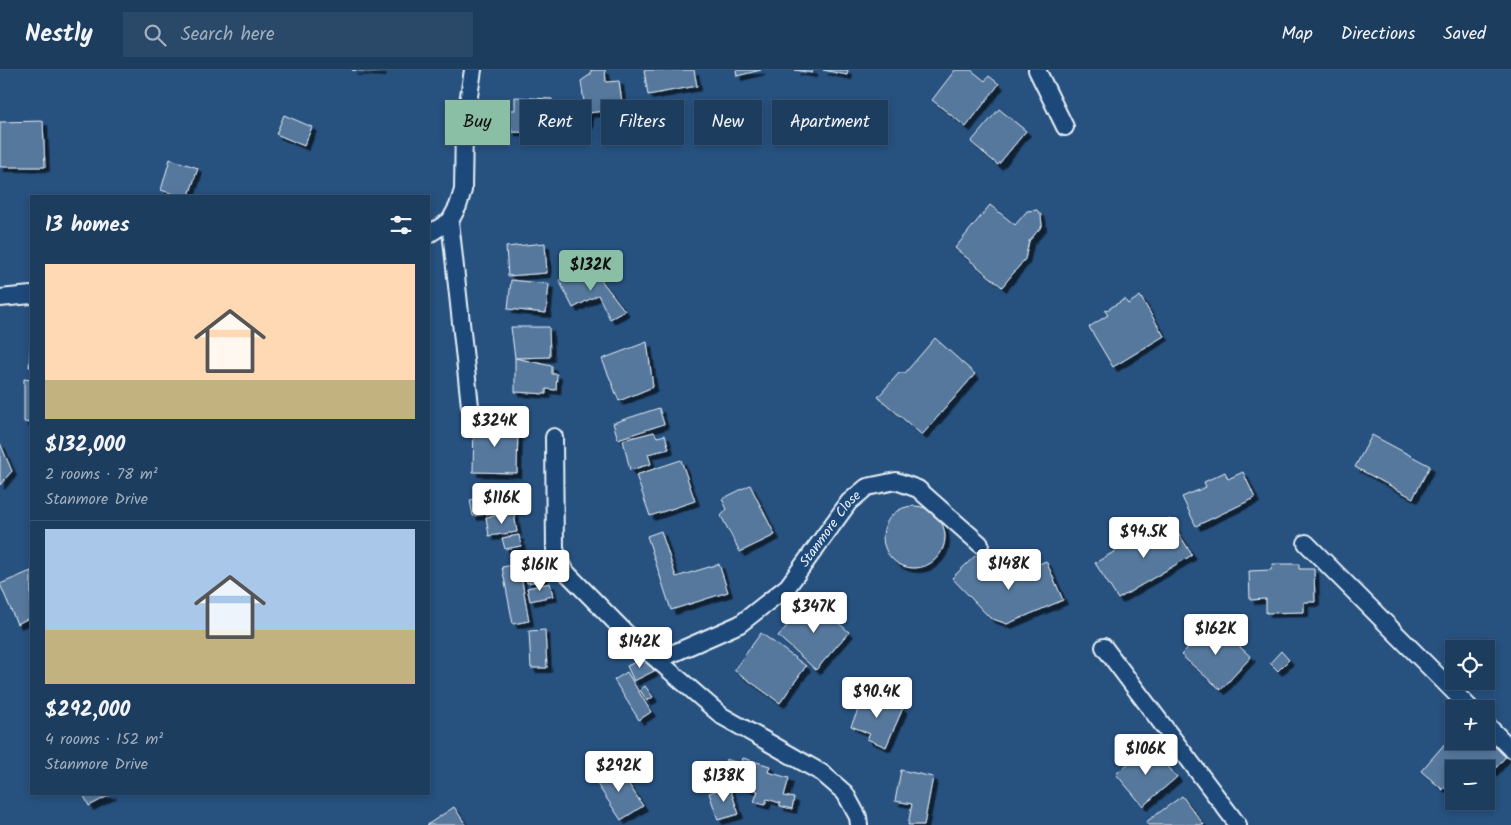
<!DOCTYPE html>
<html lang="en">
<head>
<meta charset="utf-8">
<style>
	:root { --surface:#1d3d5f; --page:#2a4868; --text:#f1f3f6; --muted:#a0aebd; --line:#3b5674; --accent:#8abfa5 }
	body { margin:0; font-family:Kalam,sans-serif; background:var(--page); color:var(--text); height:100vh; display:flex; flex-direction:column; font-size:19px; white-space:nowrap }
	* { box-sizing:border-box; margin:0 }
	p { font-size:16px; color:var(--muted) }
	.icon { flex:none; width:28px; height:28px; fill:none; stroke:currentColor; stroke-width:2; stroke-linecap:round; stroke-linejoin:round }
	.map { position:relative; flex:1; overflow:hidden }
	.side { position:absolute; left:30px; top:125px; width:400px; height:600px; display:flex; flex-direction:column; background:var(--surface); border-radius:0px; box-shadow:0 2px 8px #0003,0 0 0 1px var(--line) }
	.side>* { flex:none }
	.guide { position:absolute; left:445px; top:30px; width:475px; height:45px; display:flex; gap:10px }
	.buttons { position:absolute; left:1445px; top:570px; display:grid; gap:10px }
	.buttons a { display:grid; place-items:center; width:50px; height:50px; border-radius:0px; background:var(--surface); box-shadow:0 2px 8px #0003,0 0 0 1px var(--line); font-size:25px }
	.price { position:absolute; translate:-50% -42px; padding:0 11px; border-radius:5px; background:#fff; color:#222; font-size:16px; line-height:32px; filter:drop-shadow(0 1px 2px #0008) }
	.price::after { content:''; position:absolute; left:50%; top:30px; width:15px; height:11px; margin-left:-8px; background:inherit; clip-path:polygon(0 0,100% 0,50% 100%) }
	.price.on { background:var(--accent); color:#111 }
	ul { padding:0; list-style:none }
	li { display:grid; align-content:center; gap:10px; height:265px; padding:0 15px }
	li+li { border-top:1px solid var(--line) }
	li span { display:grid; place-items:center; height:155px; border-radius:0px; color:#555 }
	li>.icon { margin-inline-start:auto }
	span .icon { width:90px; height:90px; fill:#fffc; stroke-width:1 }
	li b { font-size:21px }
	h2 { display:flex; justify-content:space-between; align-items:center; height:60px; padding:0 15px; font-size:21px }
	.tag { padding:0 18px; border-radius:0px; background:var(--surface); box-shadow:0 2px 8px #0003,0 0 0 1px var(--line); font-size:18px; line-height:45px }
	.tag.on { background:var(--accent); color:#111 }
	header { display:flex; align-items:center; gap:30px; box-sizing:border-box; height:70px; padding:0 25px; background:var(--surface); border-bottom:1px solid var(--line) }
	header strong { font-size:24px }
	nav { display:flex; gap:28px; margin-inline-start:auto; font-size:18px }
	.search { width:350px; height:45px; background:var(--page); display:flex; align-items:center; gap:12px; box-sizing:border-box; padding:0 18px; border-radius:0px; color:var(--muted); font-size:19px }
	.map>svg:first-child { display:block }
	.building { fill:#57789d; stroke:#e8f1f8; filter:url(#shadow) }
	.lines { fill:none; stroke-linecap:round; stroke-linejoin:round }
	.minor-casing { stroke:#e8f1f8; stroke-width:20 }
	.minor { stroke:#1f4a7a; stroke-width:16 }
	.labels { text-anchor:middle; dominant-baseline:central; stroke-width:4.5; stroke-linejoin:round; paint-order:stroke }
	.street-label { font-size:14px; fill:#e8f1f8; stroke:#1f4a7a }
</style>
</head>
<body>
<header>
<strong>Nestly</strong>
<div class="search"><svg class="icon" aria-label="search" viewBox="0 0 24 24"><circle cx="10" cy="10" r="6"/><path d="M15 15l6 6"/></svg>Search here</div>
<nav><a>Map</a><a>Directions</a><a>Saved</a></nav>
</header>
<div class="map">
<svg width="1511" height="755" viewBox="0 0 1511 755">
	<defs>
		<filter id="shadow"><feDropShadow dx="4.5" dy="4.5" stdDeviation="0" flood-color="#0009"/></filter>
	</defs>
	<rect width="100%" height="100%" fill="#27517f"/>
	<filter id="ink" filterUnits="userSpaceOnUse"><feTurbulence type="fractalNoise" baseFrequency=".02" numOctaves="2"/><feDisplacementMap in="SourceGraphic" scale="10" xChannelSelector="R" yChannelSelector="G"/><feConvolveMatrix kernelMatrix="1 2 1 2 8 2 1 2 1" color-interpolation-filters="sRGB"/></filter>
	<g filter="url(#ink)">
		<!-- building -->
		<g class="building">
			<path d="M 352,0 L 382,0 L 381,2 Z"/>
			<path d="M 591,0 L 605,0 L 606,12 L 619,11 L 623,39 L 588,43 L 589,54 L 568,57 L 565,34 L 584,32 L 581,11 L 591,4 Z"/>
			<path d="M 644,0 L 694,0 L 697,16 L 648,25 Z"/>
			<path d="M 736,0 L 761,0 L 737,6 Z"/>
			<path d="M 795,0 L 813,0 L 812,3 Z"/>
			<path d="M 823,0 L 848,0 L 847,5 Z"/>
			<path d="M 955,0 L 971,0 L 985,11 L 989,6 L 999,14 L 966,57 L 932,30 Z"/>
			<path d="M 515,27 L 552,29 L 552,63 L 511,62 L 511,57 L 480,56 L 481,39 L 515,40 Z"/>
			<path d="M 999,39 L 1026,61 L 998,95 L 971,72 Z"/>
			<path d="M 284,45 L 312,57 L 304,76 L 276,64 Z"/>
			<path d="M 43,51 L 45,97 L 0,97 L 0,52 Z"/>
			<path d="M 170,89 L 198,98 L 189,126 L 179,126 L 161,120 Z"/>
			<path d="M 990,135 L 1015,155 L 1027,141 L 1037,140 L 1041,145 L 1042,156 L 1029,171 L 1025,189 L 1002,217 L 955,178 Z"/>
			<path d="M 545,173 L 547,203 L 508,206 L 506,177 Z"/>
			<path d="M 594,201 L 625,241 L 610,249 L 598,225 L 573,238 L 559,210 Z"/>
			<path d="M 511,210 L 549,214 L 546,243 L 508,239 Z"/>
			<path d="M 1140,226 L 1164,266 L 1113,297 L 1089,257 L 1108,245 L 1105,241 L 1125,229 L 1128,234 Z"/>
			<path d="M 511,257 L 549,257 L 550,287 L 515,288 Z"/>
			<path d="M 935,268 L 975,304 L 922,365 L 878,327 L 899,303 L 905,303 Z"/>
			<path d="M 31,270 L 31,297 L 29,297 Z"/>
			<path d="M 647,272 L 653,317 L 619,331 L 602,289 Z"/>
			<path d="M 515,288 L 552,296 L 552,304 L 557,304 L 556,320 L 546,319 L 546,324 L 515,322 Z"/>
			<path d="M 24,309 L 31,310 L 31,353 L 24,352 Z"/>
			<path d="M 659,338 L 664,354 L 618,369 L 613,353 Z"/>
			<path d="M 474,354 L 518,355 L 517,403 L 473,402 Z"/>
			<path d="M 654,362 L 657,367 L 665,365 L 669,379 L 648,384 L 651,394 L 630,400 L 623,370 Z"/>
			<path d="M 1372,365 L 1430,396 L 1413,428 L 1355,397 Z"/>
			<path d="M 0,373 L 12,401 L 0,415 Z"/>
			<path d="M 681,390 L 695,431 L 650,446 L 636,405 Z"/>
			<path d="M 1225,402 L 1228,409 L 1243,402 L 1255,428 L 1196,456 L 1182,427 L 1206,417 L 1204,412 Z"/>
			<path d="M 750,415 L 775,465 L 740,482 L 721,446 L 727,439 L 722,429 Z"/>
			<path d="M 519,422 L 522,439 L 473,446 L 470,430 Z"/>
			<circle cx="914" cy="467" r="31"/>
			<path d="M 514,443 L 517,462 L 489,466 L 486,447 Z"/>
			<path d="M 1170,449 L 1192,485 L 1118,529 L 1095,493 Z"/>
			<path d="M 661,461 L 676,507 L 719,494 L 728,522 L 671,540 L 647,466 Z"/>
			<path d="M 519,465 L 521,476 L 505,479 L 502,468 Z"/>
			<path d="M 976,485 L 1001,511 L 1046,491 L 1063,530 L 1007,554 L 990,548 L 952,508 Z"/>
			<path d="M 539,490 L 544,510 L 527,513 L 523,494 Z"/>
			<path d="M 519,494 L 529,551 L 513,554 L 502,497 Z"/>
			<path d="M 1273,494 L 1299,494 L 1299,499 L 1314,499 L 1315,532 L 1304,532 L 1304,542 L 1266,543 L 1266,529 L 1250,530 L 1249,501 L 1271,500 Z"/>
			<path d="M 31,501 L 31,547 L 17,554 L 0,514 Z"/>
			<path d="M 550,513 L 553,526 L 530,531 L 527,518 Z"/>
			<path d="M 811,529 L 849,562 L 816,600 L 778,566 Z"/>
			<path d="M 1212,552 L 1251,587 L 1221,620 L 1181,585 Z"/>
			<path d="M 545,560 L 547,598 L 531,598 L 529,561 Z"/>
			<path d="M 761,563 L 806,596 L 780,633 L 734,600 Z"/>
			<path d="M 1281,581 L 1289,590 L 1278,601 L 1270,593 Z"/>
			<path d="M 646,587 L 654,601 L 634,611 L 627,596 Z"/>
			<path d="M 627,602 L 651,642 L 639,650 L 614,610 Z"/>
			<path d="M 645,616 L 653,627 L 647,631 L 640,620 Z"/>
			<path d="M 866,622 L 903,638 L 886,677 L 867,669 L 870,664 L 851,656 Z"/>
			<path d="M 1454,663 L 1454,671 L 1486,671 L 1486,665 L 1508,684 L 1486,709 L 1486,699 L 1470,699 L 1465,695 L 1462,699 L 1454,699 L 1454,708 L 1443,720 L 1421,701 Z"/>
			<path d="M 1150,675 L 1177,707 L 1143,736 L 1116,704 Z"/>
			<path d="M 743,688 L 770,696 L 768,702 L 789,708 L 784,726 L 794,728 L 792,739 L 780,736 L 780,733 L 767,729 L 765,735 L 754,732 L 758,721 L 720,710 L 726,689 L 741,694 Z"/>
			<path d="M 617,696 L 643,736 L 621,750 L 595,711 Z"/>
			<path d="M 901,700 L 933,707 L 924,755 L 908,755 L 912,734 L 895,731 Z"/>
			<path d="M 729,716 L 739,744 L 718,750 L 709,723 Z"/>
			<path d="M 83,724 L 112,724 L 89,736 Z"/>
			<path d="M 1182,726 L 1204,755 L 1148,755 L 1146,752 Z"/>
			<path d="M 454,737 L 466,755 L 427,755 Z"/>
		</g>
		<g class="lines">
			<defs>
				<g id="minor">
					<path d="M 1037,0 L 1065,57"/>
					<path d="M 450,151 L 470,336"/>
					<path d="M 429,164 L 450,151 L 458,136 L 463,120 L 464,58 L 473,0"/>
					<path d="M 0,228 L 31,225"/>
					<path d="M 554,367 L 555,480 L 566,502 L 625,562 L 722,646 L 822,703 L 845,723 L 858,747 L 859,755"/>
					<path d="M 1306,473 L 1471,639"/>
					<path d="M 1104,577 L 1238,755"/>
					<path id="s1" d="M 658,590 L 740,554 L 788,516 L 849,432 L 867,417 L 896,411 L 918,419 L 980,474"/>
					<path d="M 1486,654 L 1511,679"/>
				</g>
			</defs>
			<!-- minor casing -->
			<use href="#minor" class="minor-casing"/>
			<!-- minor -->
			<use href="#minor" class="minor"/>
		</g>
	</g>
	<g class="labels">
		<!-- street labels -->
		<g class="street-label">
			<text stroke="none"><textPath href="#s1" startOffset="222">Stanmore Close</textPath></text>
		</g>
	</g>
</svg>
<div class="buttons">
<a><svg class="icon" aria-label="locate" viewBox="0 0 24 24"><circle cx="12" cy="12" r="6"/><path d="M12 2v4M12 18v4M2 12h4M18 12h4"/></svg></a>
<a>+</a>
<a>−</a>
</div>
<b class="price on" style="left:591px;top:222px">$132K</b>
<b class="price" style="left:495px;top:378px">$324K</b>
<b class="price" style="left:502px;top:455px">$116K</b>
<b class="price" style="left:1144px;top:489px">$94.5K</b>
<b class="price" style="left:1009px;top:521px">$148K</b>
<b class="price" style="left:540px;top:522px">$161K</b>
<b class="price" style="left:814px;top:564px">$347K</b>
<b class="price" style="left:1216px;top:586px">$162K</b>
<b class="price" style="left:640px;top:599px">$142K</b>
<b class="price" style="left:877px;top:649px">$90.4K</b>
<b class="price" style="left:1146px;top:706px">$106K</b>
<b class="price" style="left:619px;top:723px">$292K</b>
<b class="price" style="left:724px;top:733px">$138K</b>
<div class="guide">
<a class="tag on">Buy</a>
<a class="tag">Rent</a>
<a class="tag">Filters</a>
<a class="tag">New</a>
<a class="tag">Apartment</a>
</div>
<section class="side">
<h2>13 homes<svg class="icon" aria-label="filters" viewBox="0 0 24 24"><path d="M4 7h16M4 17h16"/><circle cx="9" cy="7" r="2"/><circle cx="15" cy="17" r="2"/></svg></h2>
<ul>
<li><span style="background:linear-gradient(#ffd9b3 75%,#c2b280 0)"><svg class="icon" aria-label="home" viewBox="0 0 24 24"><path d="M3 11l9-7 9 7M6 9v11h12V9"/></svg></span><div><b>$132,000</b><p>2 rooms · 78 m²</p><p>Stanmore Drive</p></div></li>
<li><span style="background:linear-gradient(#a9c7e8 65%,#c2b280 0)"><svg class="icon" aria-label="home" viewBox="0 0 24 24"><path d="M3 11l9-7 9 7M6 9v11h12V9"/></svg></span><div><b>$292,000</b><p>4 rooms · 152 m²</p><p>Stanmore Drive</p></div></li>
</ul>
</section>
</div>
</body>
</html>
